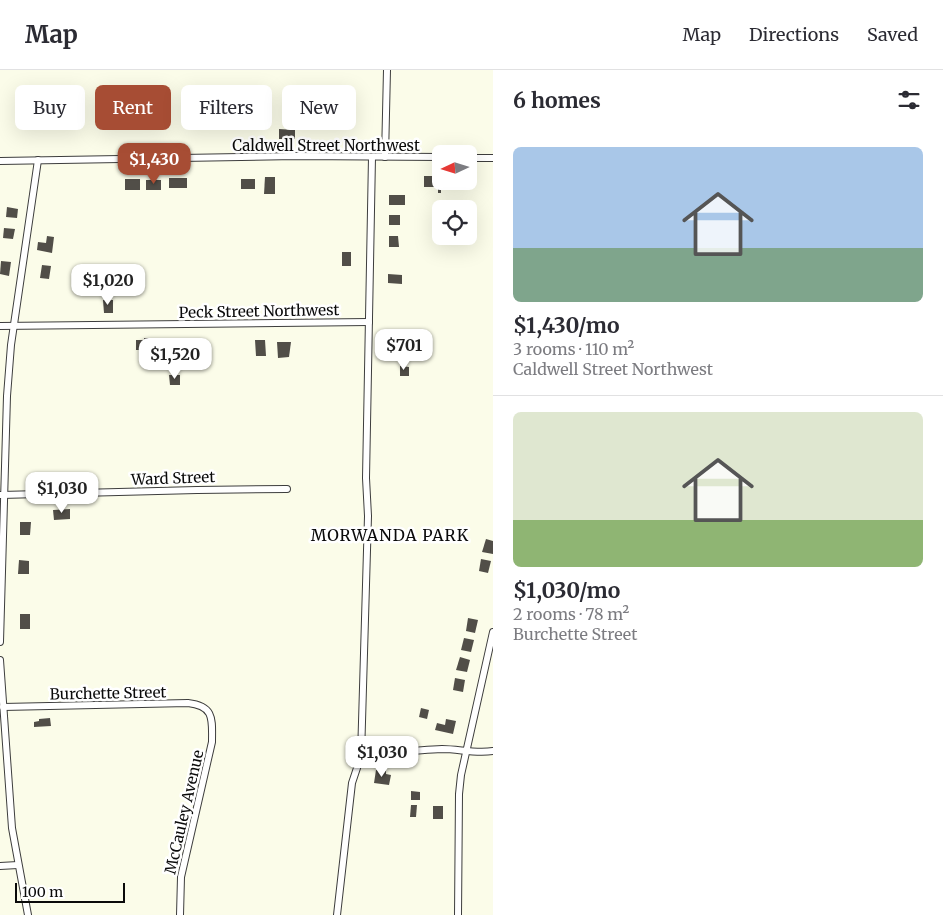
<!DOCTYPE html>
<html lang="en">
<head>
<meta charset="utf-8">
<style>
	:root { --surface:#fff; --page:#f7f7f7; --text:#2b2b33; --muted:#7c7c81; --line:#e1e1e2; --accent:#a74d34 }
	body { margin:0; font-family:Merriweather,serif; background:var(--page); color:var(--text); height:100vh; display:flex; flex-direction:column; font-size:19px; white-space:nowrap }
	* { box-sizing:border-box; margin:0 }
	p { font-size:16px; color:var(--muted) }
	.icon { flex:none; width:28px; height:28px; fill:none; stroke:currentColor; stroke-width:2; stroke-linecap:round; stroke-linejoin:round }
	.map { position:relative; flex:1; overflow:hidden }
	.side { display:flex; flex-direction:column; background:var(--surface); width:450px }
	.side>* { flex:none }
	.top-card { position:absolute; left:15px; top:15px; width:402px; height:45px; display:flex; gap:10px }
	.needle { width:32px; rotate:266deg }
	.controls { position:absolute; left:432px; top:75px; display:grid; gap:10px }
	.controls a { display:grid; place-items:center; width:45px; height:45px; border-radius:8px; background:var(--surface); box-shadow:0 5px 20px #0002; font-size:25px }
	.scale { position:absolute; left:15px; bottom:12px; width:110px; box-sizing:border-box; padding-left:5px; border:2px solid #0a0a0a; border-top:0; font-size:14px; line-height:18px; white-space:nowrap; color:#0a0a0a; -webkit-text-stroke:4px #fff; paint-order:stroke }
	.price { position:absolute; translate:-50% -42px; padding:0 11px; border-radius:10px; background:#fff; color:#222; font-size:16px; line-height:32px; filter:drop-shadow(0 1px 2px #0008) }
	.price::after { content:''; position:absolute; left:50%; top:30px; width:15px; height:11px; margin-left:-8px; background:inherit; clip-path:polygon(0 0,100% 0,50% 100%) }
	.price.active { background:var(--accent); color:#fff }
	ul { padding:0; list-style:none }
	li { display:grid; align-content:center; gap:10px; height:265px; padding:0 20px }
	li+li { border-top:1px solid var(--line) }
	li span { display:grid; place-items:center; height:155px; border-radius:8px; color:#555 }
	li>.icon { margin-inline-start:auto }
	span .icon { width:90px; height:90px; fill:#fffc; stroke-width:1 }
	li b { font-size:21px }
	h2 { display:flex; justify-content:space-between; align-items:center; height:60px; padding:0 20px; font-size:21px }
	.tag { padding:0 18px; border-radius:8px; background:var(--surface); box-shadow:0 5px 20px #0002; font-size:18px; line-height:45px }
	.tag.active { background:var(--accent); color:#fff }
	header { display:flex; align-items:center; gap:30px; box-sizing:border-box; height:70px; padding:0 25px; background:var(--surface); border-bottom:1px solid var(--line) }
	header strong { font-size:24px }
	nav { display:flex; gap:28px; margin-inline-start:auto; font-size:18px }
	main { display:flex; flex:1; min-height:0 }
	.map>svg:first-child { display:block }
	.building { fill:#514e48 }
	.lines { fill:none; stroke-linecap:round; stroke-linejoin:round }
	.minor-casing { stroke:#3d3d3d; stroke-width:8 }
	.minor { stroke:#fff; stroke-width:6 }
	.labels { text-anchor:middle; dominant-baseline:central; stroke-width:5; stroke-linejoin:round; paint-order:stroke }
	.street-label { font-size:15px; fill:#0a0a0a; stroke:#fff }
	.neighbourhood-label { font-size:16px; letter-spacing:1px; fill:#0a0a0a; stroke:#fff }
</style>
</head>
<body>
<header>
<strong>Map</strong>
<nav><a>Map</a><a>Directions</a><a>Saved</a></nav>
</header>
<main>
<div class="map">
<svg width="493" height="845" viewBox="0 0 493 845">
	<rect width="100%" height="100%" fill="#fbfce9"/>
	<!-- building -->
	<g class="building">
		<path d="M 279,59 L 295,60 L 295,69 L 279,69 Z"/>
		<path d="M 424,106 L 441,106 L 441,123 L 438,123 L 438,117 L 424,117 Z"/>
		<path d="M 265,107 L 275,107 L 275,124 L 264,124 Z"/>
		<rect x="169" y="108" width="18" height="10"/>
		<rect x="125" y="109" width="15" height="11"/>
		<rect x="241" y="109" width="14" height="10"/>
		<rect x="146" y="110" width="15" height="10"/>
		<rect x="389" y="125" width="16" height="10"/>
		<path d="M 7,137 L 18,139 L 17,148 L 6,147 Z"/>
		<rect x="389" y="145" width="11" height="10"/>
		<path d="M 4,158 L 15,159 L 13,169 L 3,168 Z"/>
		<path d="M 47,166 L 54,167 L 52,183 L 37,180 L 38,172 L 46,173 Z"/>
		<path d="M 389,166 L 398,166 L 399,177 L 389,177 Z"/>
		<rect x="342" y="182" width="9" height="14"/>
		<path d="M 1,191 L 11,192 L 9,206 L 0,204 Z"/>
		<path d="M 42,195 L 51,196 L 49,209 L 40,208 Z"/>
		<path d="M 388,204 L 402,205 L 402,214 L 388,213 Z"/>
		<path d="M 103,230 L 113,230 L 113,243 L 104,243 Z"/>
		<path d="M 403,266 L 411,266 L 411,279 L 407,279 L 407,272 L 403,272 Z"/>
		<path d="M 144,268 L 150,268 L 151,280 L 136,280 L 136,270 L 144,270 Z"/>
		<path d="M 255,270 L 265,270 L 266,286 L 256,286 Z"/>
		<path d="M 277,272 L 291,272 L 289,287 L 278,288 Z"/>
		<path d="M 400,296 L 409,297 L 409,306 L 400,306 Z"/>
		<path d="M 169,305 L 180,305 L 180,315 L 170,315 Z"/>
		<path d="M 70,439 L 70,449 L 54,450 L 53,440 Z"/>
		<path d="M 20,452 L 31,452 L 30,465 L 20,465 Z"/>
		<path d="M 486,469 L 493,471 L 493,484 L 482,482 Z"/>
		<path d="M 481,489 L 491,491 L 488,503 L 479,501 Z"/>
		<path d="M 19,490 L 29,491 L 29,504 L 18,504 Z"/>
		<rect x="20" y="544" width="10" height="15"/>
		<path d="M 468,548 L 478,550 L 475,563 L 466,561 Z"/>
		<path d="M 464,568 L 474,570 L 471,582 L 461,580 Z"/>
		<path d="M 460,587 L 470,590 L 467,602 L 456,600 Z"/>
		<path d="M 455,608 L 465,610 L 463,622 L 453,620 Z"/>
		<path d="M 421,638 L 429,640 L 427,649 L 419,647 Z"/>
		<path d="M 50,648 L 51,656 L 34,657 L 34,652 L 39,651 L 39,649 Z"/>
		<path d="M 446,649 L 456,651 L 453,664 L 435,660 L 437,653 L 445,655 Z"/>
		<path d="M 376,700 L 386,701 L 386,704 L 391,705 L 389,715 L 374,713 Z"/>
		<path d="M 411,721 L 420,722 L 420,730 L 411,730 Z"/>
		<path d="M 411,735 L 417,735 L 416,747 L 410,747 Z"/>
		<rect x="433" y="736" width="10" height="13"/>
	</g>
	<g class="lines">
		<defs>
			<g id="minor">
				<path d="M 385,87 L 387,0"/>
				<path d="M 469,88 L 493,88"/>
				<path d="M 0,91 L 296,86 L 441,87"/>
				<path d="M 0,256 L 369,252"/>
				<path d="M 1,425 L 197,420 L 287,419"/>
				<path d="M 0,572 L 7,326 L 11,275 L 38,90"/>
				<path d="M 0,590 L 12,758 L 28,845"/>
				<path d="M 3,637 L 188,633 C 215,636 212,650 212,672 L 181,807 L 180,845"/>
				<path d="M 361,686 C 388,684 415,680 442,679 C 459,679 476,684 493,681"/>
				<path d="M 0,796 L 18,795"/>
				<path d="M 337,845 L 352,713 L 361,686 L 368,446 L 366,408 L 372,87"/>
				<path d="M 458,845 L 459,724 L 461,705 L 493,562"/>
			</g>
		</defs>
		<!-- minor casing -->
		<use href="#minor" class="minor-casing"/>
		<!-- minor -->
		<use href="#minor" class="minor"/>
	</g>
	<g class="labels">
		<!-- street labels -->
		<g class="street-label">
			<text x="326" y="75">Caldwell Street Northwest</text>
			<text transform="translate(259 241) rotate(-1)">Peck Street Northwest</text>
			<text transform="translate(173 408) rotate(-2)">Ward Street</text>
			<text transform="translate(108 623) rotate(-1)">Burchette Street</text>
			<text transform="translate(184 742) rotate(-77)">McCauley Avenue</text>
		</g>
		<!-- neighbourhood labels -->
		<g class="neighbourhood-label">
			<text x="390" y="465">MORWANDA PARK</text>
		</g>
	</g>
</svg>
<div class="controls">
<a><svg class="needle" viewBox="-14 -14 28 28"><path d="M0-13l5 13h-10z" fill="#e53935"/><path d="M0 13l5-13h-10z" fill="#7c7c81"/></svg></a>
<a><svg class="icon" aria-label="locate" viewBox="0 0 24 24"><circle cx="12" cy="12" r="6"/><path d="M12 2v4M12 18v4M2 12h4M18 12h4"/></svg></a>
</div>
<div class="scale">100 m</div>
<b class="price active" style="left:154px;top:115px">$1,430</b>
<b class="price" style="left:108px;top:236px">$1,020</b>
<b class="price" style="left:404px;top:301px">$701</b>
<b class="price" style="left:175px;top:310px">$1,520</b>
<b class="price" style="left:62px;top:444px">$1,030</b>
<b class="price" style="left:382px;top:708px">$1,030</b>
<div class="top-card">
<a class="tag">Buy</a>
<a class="tag active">Rent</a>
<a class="tag">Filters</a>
<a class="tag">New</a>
</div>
</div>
<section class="side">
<h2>6 homes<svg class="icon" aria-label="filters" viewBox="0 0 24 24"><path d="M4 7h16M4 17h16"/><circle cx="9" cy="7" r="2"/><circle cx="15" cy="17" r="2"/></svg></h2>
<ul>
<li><span style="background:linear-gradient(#a9c7e8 65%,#7fa58c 0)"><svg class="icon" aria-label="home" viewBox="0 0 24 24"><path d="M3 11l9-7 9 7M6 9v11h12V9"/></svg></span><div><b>$1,430/mo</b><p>3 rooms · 110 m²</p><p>Caldwell Street Northwest</p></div></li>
<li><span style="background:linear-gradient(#dfe7d0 70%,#8fb573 0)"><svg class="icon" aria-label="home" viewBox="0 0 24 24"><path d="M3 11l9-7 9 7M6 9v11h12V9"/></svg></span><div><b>$1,030/mo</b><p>2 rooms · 78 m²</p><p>Burchette Street</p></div></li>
</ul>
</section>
</main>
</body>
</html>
